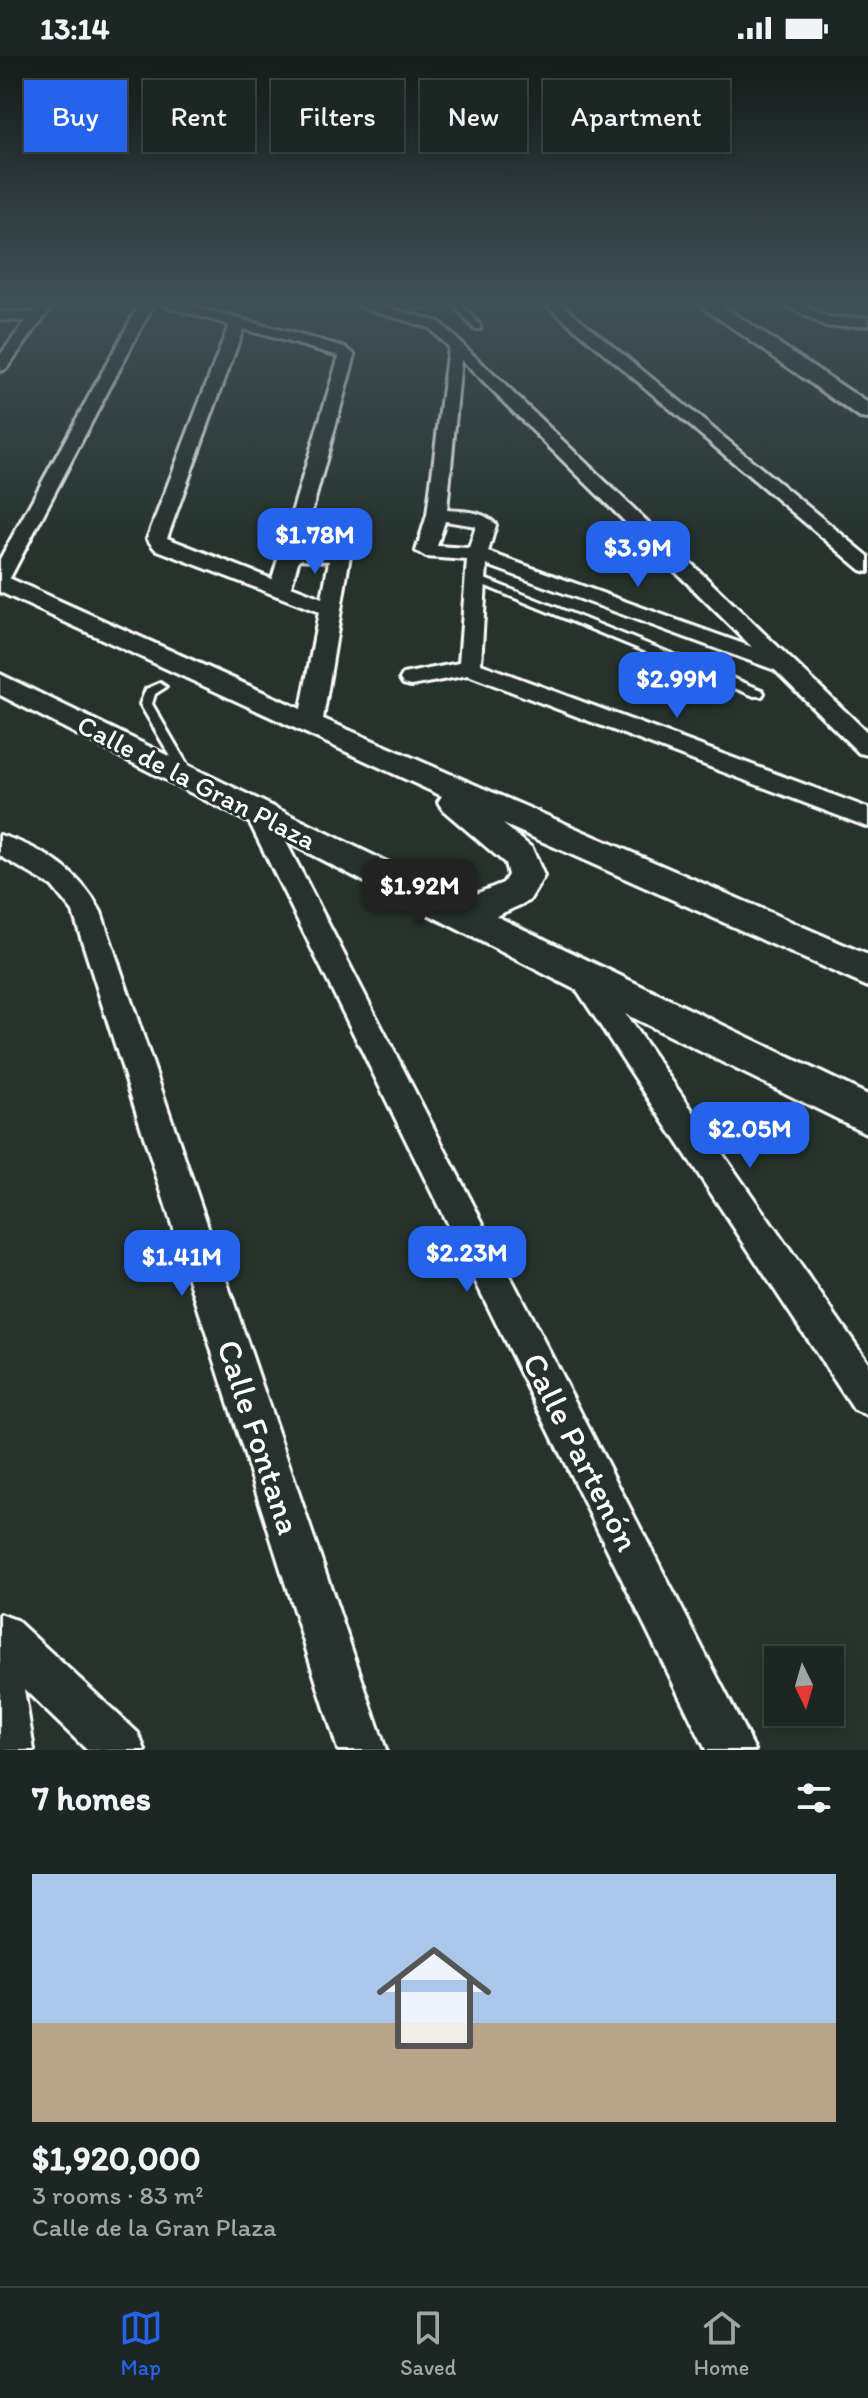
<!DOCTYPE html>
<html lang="en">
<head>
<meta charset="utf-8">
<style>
	:root { --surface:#1c2622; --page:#29322f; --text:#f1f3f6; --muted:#a0a5a5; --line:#3a4340; --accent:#2563eb }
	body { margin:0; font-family:Itim,sans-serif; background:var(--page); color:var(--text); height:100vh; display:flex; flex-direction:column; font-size:30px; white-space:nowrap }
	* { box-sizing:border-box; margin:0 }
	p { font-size:26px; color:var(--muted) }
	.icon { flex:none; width:44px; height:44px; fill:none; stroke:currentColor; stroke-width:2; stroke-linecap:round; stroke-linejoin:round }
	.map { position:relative; height:1694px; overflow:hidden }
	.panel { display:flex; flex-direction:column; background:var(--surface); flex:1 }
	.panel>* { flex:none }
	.hud { position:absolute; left:24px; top:24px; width:820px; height:72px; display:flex; gap:16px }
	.needle { width:52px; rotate:175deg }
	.buttons { position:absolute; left:764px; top:1590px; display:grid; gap:16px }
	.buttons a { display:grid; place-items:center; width:80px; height:80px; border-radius:0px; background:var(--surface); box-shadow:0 4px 12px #0003,0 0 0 2px var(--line); font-size:40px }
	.price { position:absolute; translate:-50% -68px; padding:0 18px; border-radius:16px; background:var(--accent); color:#fff; font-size:26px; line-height:52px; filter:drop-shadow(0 2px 4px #0008) }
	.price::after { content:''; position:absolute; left:50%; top:48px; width:24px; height:18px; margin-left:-12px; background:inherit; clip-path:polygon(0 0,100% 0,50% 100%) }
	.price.current { background:#222; color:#fff }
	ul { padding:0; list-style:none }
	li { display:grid; align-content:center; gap:16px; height:424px; padding:0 32px }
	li+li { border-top:2px solid var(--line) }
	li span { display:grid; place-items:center; height:248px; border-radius:0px; color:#555 }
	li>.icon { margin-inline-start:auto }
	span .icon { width:144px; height:144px; fill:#fffc; stroke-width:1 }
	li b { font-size:34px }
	h2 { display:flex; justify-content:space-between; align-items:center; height:96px; padding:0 32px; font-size:34px }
	.pill { padding:0 28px; border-radius:0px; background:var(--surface); box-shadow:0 4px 12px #0003,0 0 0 2px var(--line); font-size:28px; line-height:72px }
	.pill.current { background:var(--accent); color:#fff }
	.status { display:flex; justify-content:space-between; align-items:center; height:56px; padding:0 40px; background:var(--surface); direction:ltr }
	.status svg { height:22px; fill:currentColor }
	.menu { display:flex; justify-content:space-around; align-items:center; height:112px; border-top:2px solid var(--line); background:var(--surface); font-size:22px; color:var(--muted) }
	.menu a { display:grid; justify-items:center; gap:4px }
	.menu .current { color:var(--accent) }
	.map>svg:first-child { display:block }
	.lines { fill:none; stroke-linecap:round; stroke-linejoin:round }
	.service-casing { stroke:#fff; stroke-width:6 }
	.minor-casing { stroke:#fff; stroke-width:6 }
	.tertiary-casing { stroke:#fff; stroke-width:6 }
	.service { fill:#26332d; fill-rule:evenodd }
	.minor { fill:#26332d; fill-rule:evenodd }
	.tertiary { fill:#26332d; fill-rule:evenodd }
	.labels { text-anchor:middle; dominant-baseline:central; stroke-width:6; stroke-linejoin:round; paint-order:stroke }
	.street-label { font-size:28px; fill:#fff; stroke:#26332d }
	.near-street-label { font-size:34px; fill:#fff; stroke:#26332d }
</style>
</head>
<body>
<div class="status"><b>13:14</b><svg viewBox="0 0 49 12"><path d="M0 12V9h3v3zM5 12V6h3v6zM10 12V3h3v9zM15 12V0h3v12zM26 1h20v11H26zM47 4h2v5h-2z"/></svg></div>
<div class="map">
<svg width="868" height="1694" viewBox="0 0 868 1694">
	<rect width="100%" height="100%" fill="#26332d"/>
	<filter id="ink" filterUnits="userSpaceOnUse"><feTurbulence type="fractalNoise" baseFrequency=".0125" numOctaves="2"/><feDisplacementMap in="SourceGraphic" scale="16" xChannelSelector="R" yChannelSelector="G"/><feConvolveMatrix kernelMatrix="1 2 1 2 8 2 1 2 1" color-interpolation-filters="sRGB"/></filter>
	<g filter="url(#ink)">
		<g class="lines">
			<defs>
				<g id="service">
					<path d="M 414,249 L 432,249 L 415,253 L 411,251 Z"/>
					<path d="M 454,249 L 462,249 L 480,269 L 480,273 L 474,273 Z"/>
					<path d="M 475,519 L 762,634 L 764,637 L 762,640 L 754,640 L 471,524 L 470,522 Z"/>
					<path d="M 160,627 L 166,631 L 155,638 L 152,648 L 194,720 L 192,723 L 184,723 L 140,648 L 146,633 Z"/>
				</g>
				<g id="minor">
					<path d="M 39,249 L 53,249 L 6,313 L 0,315 L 0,299 L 26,265 L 0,264 L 0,256 L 33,257 Z"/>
					<path d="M 139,249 L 153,249 L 10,522 L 0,528 L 0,503 Z"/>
					<path d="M 162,249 L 186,249 L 345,291 L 355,299 L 302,491 L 340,493 L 350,499 L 322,669 L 318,674 L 302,674 L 298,669 L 319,556 L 155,493 L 147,483 L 229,269 ZM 243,273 L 339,300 L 272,523 L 167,482 ZM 299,503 L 329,505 L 322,542 L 291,530 Z"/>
					<path d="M 355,249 L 378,249 L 439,266 L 868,677 L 868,699 L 859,697 L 775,614 L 487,509 L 481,608 L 868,752 L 868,771 L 468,619 L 411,630 L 403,628 L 400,623 L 403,618 L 459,607 L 467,504 L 426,501 L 416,495 L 427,459 L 448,291 L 429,272 ZM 461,304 L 752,591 L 488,496 L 496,469 C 483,454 465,456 447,454 ZM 445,465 L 476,470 L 469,492 L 437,490 Z"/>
					<path d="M 547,249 L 563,249 L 868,500 L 868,516 L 861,514 Z"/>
					<path d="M 786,249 L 804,249 L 829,262 L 868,261 L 868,269 L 826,271 Z"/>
					<path d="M 257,746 L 266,749 L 270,755 L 755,1694 L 706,1694 L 244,755 L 248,749 Z"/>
					<path d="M 0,779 C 43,792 80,816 101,856 L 386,1694 L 338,1694 L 73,856 L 52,830 L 0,800 Z"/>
					<path d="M 583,908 L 593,912 L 868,1306 L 868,1360 L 854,1354 L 573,928 L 568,920 L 573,912 Z"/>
					<path d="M 0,1558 L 16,1564 L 138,1677 L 145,1694 L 87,1694 L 24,1633 L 34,1694 L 0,1694 Z"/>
				</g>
				<g id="tertiary">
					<path d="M 700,249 L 721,249 L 868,347 L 868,363 L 860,362 Z"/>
					<path d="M 0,518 L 321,662 L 868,899 L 868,931 L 503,768 L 532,792 L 544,820 L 529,845 L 496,860 L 868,1039 L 868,1078 L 570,931 L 0,639 L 0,618 L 463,843 L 503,827 L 508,819 L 505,807 L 443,754 L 438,746 L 442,740 L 0,536 Z"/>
				</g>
			</defs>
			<!-- service casing -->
			<use href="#service" class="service-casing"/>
			<!-- minor casing -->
			<use href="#minor" class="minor-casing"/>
			<!-- tertiary casing -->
			<use href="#tertiary" class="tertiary-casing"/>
			<!-- service -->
			<use href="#service" class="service"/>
			<!-- minor -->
			<use href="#minor" class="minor"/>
			<!-- tertiary -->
			<use href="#tertiary" class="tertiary"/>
		</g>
	</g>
	<!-- sky -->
	<linearGradient id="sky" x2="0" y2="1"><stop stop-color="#151c19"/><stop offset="0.51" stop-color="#415057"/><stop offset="1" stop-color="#415057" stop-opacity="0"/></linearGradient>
	<rect width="868" height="486" fill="url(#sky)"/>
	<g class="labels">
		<!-- street labels -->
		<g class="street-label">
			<text transform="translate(197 726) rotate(27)">Calle de la Gran Plaza</text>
		</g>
		<!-- near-street labels -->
		<g class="near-street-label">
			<text transform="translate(259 1381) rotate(72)">Calle Fontana</text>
			<text transform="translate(581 1396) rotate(63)">Calle Partenón</text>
		</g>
	</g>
</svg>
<div class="buttons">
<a><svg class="needle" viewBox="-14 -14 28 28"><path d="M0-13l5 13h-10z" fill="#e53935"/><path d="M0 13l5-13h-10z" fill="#a0a5a5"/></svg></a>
</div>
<b class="price" style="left:315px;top:520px">$1.78M</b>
<b class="price" style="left:638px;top:533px">$3.9M</b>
<b class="price" style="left:677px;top:664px">$2.99M</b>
<b class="price current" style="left:420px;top:871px">$1.92M</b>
<b class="price" style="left:750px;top:1114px">$2.05M</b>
<b class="price" style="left:467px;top:1238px">$2.23M</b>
<b class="price" style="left:182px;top:1242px">$1.41M</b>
<div class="hud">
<a class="pill current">Buy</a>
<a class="pill">Rent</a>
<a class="pill">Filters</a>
<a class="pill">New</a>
<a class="pill">Apartment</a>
</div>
</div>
<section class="panel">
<h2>7 homes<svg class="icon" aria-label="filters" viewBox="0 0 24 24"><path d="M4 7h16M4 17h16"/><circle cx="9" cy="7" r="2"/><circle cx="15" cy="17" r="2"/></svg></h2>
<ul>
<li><span style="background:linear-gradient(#a9c7e8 60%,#b9a48a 0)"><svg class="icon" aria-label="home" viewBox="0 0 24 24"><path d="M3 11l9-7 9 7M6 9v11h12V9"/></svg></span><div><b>$1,920,000</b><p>3 rooms · 83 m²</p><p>Calle de la Gran Plaza</p></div></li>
</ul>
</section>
<nav class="menu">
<a class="current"><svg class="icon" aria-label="map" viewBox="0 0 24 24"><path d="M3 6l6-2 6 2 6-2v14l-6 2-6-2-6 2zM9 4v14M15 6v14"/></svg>Map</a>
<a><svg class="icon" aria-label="saved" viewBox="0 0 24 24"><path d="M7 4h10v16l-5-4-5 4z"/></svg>Saved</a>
<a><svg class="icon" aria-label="home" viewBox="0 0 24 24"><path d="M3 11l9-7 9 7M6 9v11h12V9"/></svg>Home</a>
</nav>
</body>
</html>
